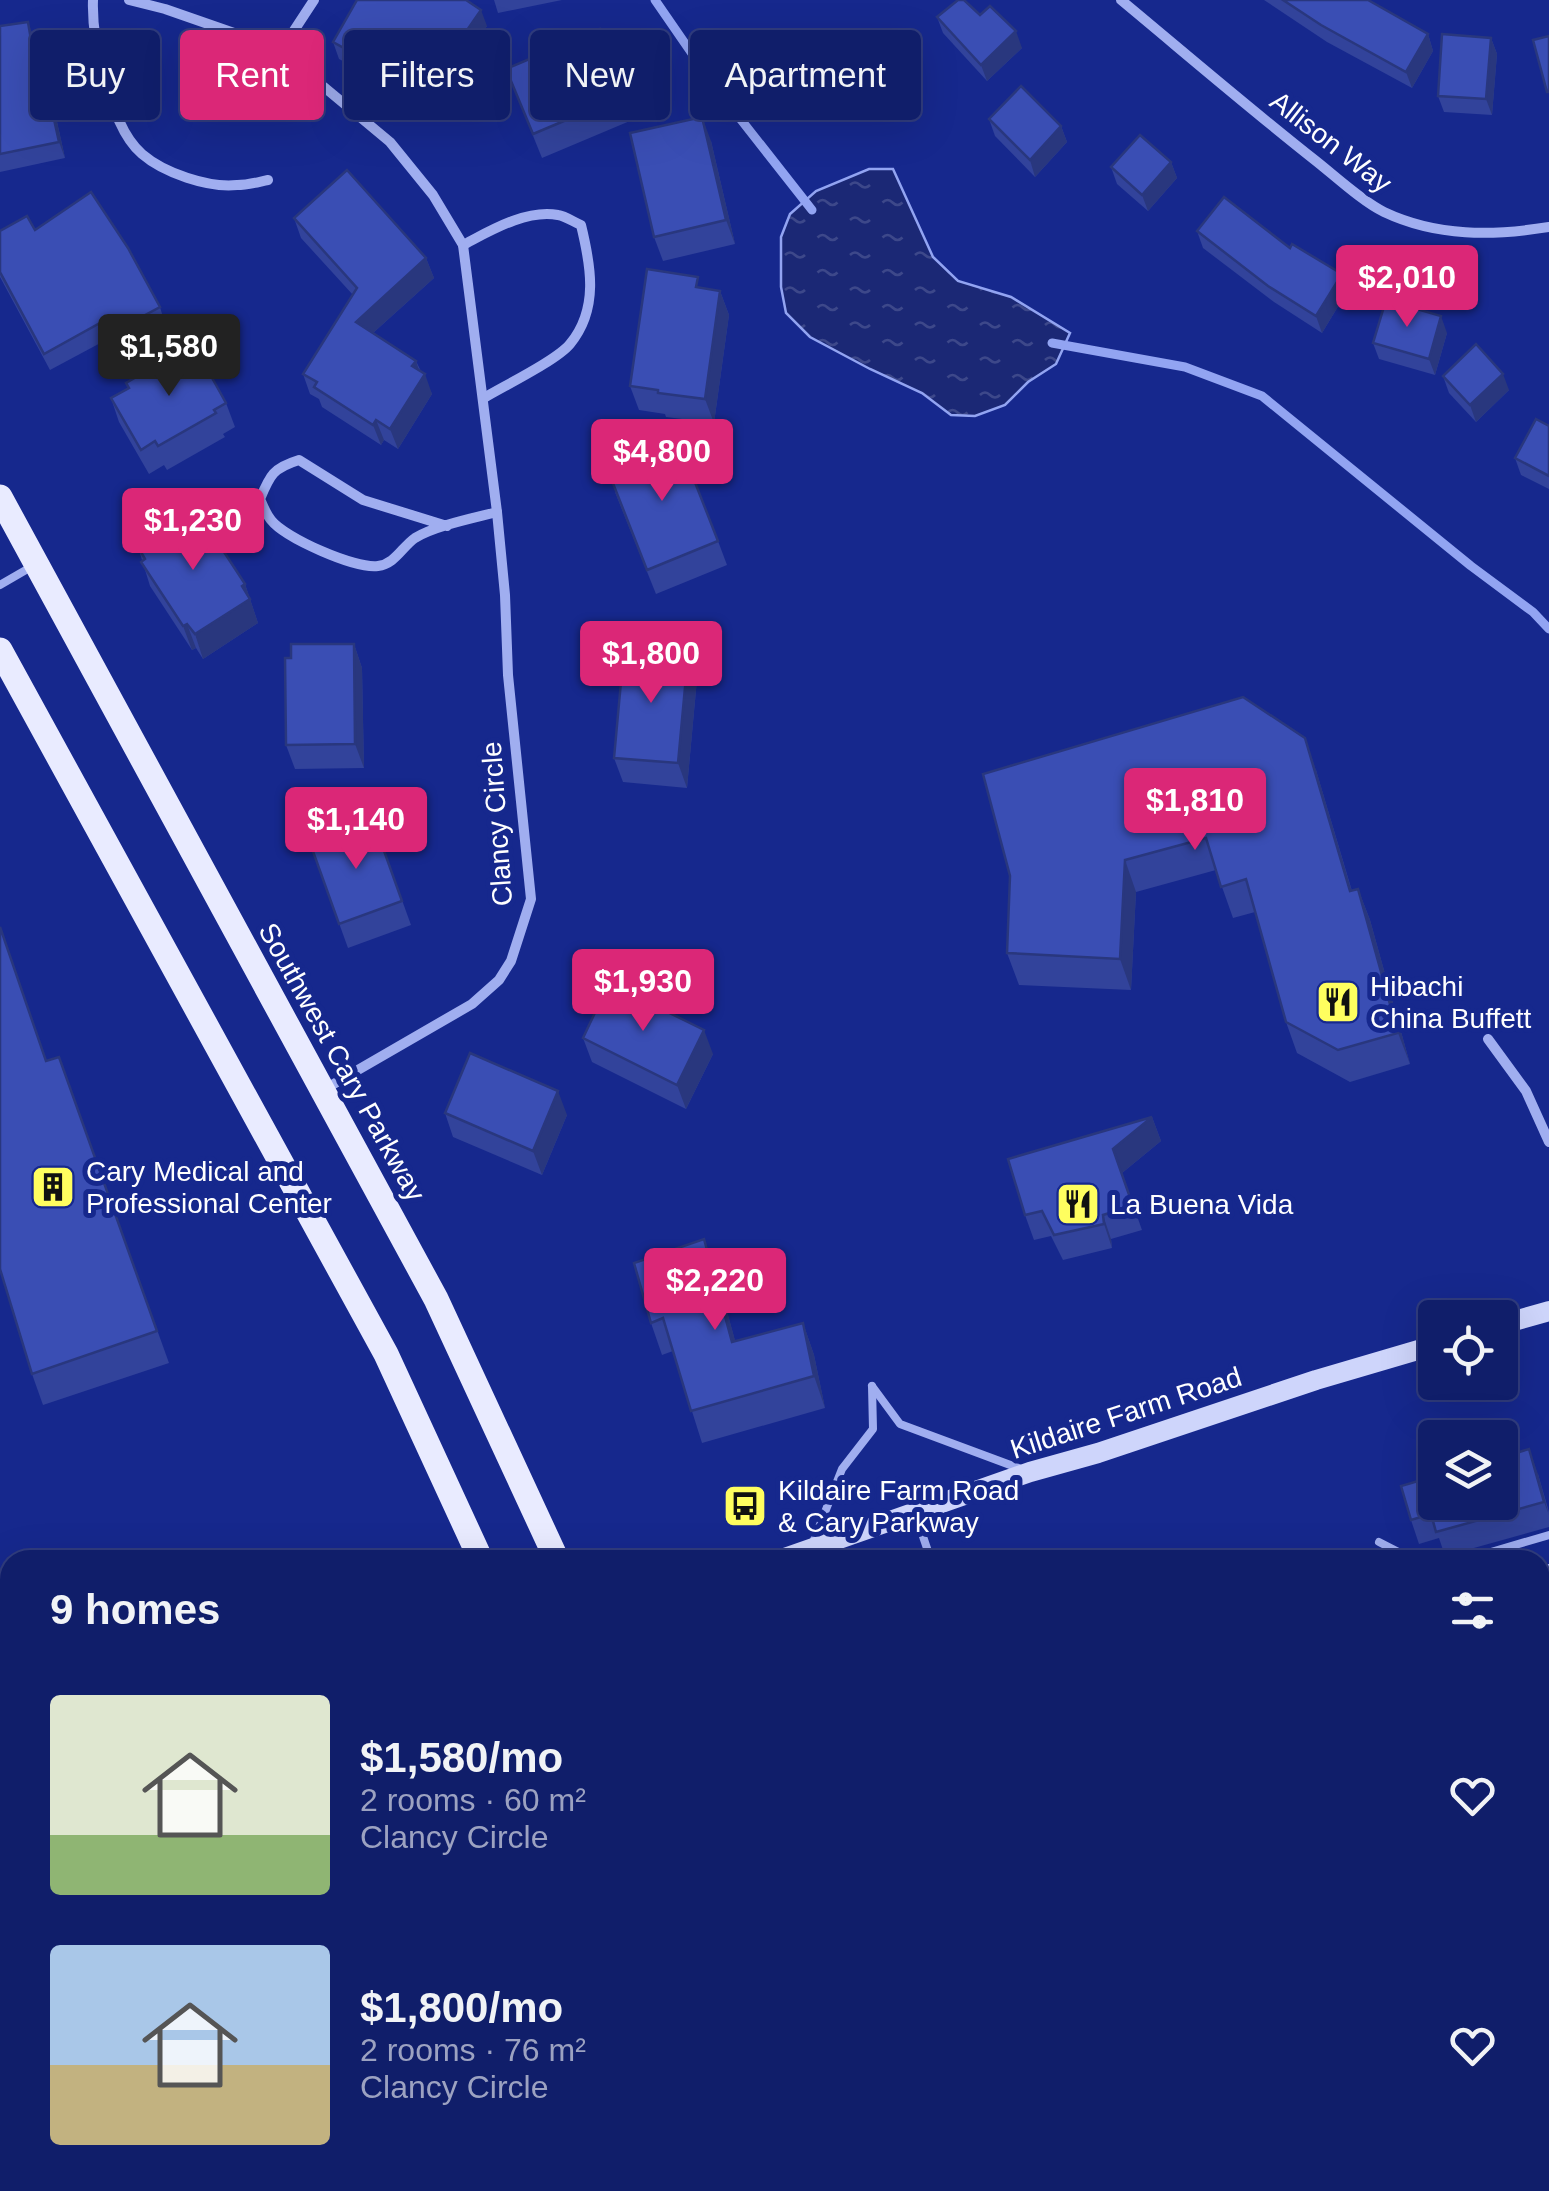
<!DOCTYPE html>
<html lang="en">
<head>
<meta charset="utf-8">
<style>
	:root { --surface:#101e6a; --page:#192770; --text:#f1f3f6; --muted:#9ca2c1; --line:#303c7e; --accent:#db2777 }
	body { margin:0; font-family:Arial,sans-serif; background:var(--page); color:var(--text); height:100vh; display:flex; flex-direction:column; font-size:38px; white-space:nowrap }
	* { box-sizing:border-box; margin:0 }
	p { font-size:32px; color:var(--muted) }
	.icon { flex:none; width:55px; height:55px; fill:none; stroke:currentColor; stroke-width:2; stroke-linecap:round; stroke-linejoin:round }
	.map { position:relative; flex:1; overflow:hidden }
	.side { position:absolute; left:0px; top:1550px; width:1550px; height:642px; display:flex; flex-direction:column; background:var(--surface); border-radius:30px 30px 0 0; box-shadow:0 10px 40px #0002,0 0 0 2px var(--line) }
	.side>* { flex:none }
	.banner { position:absolute; left:30px; top:30px; width:1000px; height:90px; display:flex; gap:20px }
	.fabs { position:absolute; left:1418px; top:1300px; display:grid; gap:20px }
	.fabs a { display:grid; place-items:center; width:100px; height:100px; border-radius:10px; background:var(--surface); box-shadow:0 10px 40px #0002,0 0 0 2px var(--line); font-size:50px }
	.price { position:absolute; translate:-50% -85px; padding:0 22px; border-radius:10px; background:var(--accent); color:#fff; font-size:32px; line-height:65px; filter:drop-shadow(0 2px 5px #0008) }
	.price::after { content:''; position:absolute; left:50%; top:60px; width:30px; height:22px; margin-left:-15px; background:inherit; clip-path:polygon(0 0,100% 0,50% 100%) }
	.price.current { background:#222; color:#fff }
	ul { padding:0; list-style:none }
	li { display:flex; align-items:center; gap:30px; height:250px; padding:0 50px }
	li span { display:grid; place-items:center; flex:none; width:280px; height:200px; border-radius:10px; color:#555 }
	li>.icon { margin-inline-start:auto }
	span .icon { width:120px; height:120px; fill:#fffc; stroke-width:1 }
	li b { font-size:42px }
	h2 { display:flex; justify-content:space-between; align-items:center; height:120px; padding:0 50px; font-size:42px }
	.chip { padding:0 35px; border-radius:10px; background:var(--surface); box-shadow:0 10px 40px #0002,0 0 0 2px var(--line); font-size:35px; line-height:90px }
	.chip.current { background:var(--accent); color:#fff }
	.map>svg:first-child { display:block }
	.water { fill:url(#water-ripples); stroke:#92a4f2; stroke-width:2.5 }
	.lines { fill:none; stroke-linecap:round; stroke-linejoin:round }
	.stream { stroke:#92a4f2; stroke-width:9 }
	.lane { stroke:#a0aef0; stroke-width:8 }
	.street { stroke:#a0aef0; stroke-width:10 }
	.secondary { stroke:#ced5fb; stroke-width:20 }
	.primary { stroke:#e9ebff; stroke-width:25 }
	.wall { fill:#32439b }
	.shaded-wall { fill:#29377e }
	.building { fill:#3a4eb4; stroke:#29377e; stroke-width:2.5 }
	.labels { text-anchor:middle; dominant-baseline:central; stroke-width:10; stroke-linejoin:round; paint-order:stroke }
	.street-label { font-size:28px; fill:#fff; stroke:#16288d }
	.poi-label { font-size:28px; fill:#fff; stroke:#16288d; text-anchor:start }
</style>
</head>
<body>
<div class="map">
<svg width="1549" height="2191" viewBox="0 0 1549 2191">
	<defs>
		<pattern id="water-ripples" width="26" height="14" patternUnits="userSpaceOnUse" patternTransform="scale(2.5)"><rect width="26" height="14" fill="#1b2875"/><path d="M2 4q2-2 4 0t4 0M15 11q2-2 4 0t4 0" fill="none" stroke="#3d488a"/></pattern>
	</defs>
	<rect width="100%" height="100%" fill="#16288d"/>
	<!-- water -->
	<path class="water" d="M 869,169 L 893,169 L 933,257 L 958,281 L 1011,297 L 1070,333 L 1056,364 L 1028,382 L 1005,405 L 975,416 L 951,415 L 922,393 L 870,369 L 810,337 L 786,313 L 781,287 L 781,237 L 790,214 L 816,191 Z"/>
	<g class="lines">
		<!-- stream -->
		<g class="stream">
			<path d="M 655,0 L 713,84 L 812,210"/>
			<path d="M 1052,343 L 1185,367 L 1262,396 L 1471,566 L 1533,612 L 1549,629"/>
		</g>
		<!-- lane -->
		<g class="lane">
			<path d="M 0,585 L 31,567"/>
			<path d="M 872,1386 L 900,1424 L 1021,1469"/>
			<path d="M 915,1513 L 931,1560"/>
			<path d="M 1379,1542 L 1414,1560"/>
			<path d="M 812,1545 L 842,1469 L 873,1429 L 872,1386"/>
			<path d="M 1464,1560 L 1549,1535"/>
			<path d="M 1540,1570 L 1549,1568"/>
			<path d="M 1540,1811 L 1549,1805"/>
			<path d="M 1540,2130 L 1549,2126"/>
			<path d="M 866,2182 L 869,2191"/>
			<path d="M 1434,2191 L 1439,2182"/>
		</g>
		<!-- street -->
		<g class="street">
			<path d="M 93,0 C 92,27 97,52 104,77 C 112,103 121,136 142,154 C 164,173 208,188 237,185 C 248,185 258,182 268,180"/>
			<path d="M 129,0 L 165,9 L 234,33 L 324,87 L 390,142 L 433,195 L 463,245 L 497,512 C 474,518 434,526 415,538 C 402,547 395,564 378,566 C 355,569 285,538 271,520 C 266,514 263,506 260,499 C 270,475 273,468 299,460 L 363,500 L 447,526"/>
			<path d="M 1121,0 C 1186,54 1250,109 1316,161 C 1335,176 1363,202 1384,212 C 1437,237 1493,236 1549,227"/>
			<path d="M 276,58 L 314,0"/>
			<path d="M 463,245 C 490,231 526,209 558,215 C 565,216 574,222 581,225 C 591,266 599,309 570,344 C 557,360 504,386 484,398"/>
			<path d="M 1488,1039 L 1526,1091 L 1549,1142"/>
			<path d="M 325,1089 L 472,1004 L 499,980 L 511,961 L 531,899 L 508,675 L 505,595 L 497,512"/>
		</g>
		<!-- secondary -->
		<g class="secondary">
			<path d="M 1500,1325 L 1549,1311"/>
			<path d="M 779,1560 L 1030,1472 L 1098,1453 L 1316,1380 L 1435,1345"/>
			<path d="M 0,1829 L 10,1825"/>
			<path d="M 0,1878 L 10,1874"/>
		</g>
		<!-- primary -->
		<g class="primary">
			<path d="M 0,497 L 436,1299 L 557,1560"/>
			<path d="M 0,650 L 386,1354 L 481,1560"/>
			<path d="M 673,2182 L 676,2191"/>
			<path d="M 743,2182 L 746,2191"/>
		</g>
	</g>
	<!-- wall -->
	<g class="wall">
		<path d="M 494,0 L 562,0 L 498,13 Z"/>
		<path d="M 1264,0 L 1368,0 L 1428,34 L 1433,51 L 1412,88 L 1327,42 Z"/>
		<path d="M 980,15 L 1022,48 L 987,81 L 943,33 L 937,17 Z"/>
		<path d="M 0,26 L 34,38 L 43,93 L 48,92 L 54,108 L 65,158 L 0,172 Z"/>
		<path d="M 487,26 L 453,75 L 455,81 L 434,118 L 383,93 L 379,80 L 339,59 L 333,42 Z"/>
		<path d="M 1491,38 L 1497,54 L 1492,115 L 1444,112 L 1438,96 Z"/>
		<path d="M 506,69 L 628,94 L 637,118 L 542,158 Z"/>
		<path d="M 989,119 L 1061,126 L 1067,142 L 1035,177 L 995,136 Z"/>
		<path d="M 711,141 L 735,244 L 663,261 L 654,237 Z"/>
		<path d="M 1171,162 L 1177,178 L 1148,211 L 1117,184 L 1111,167 Z"/>
		<path d="M 294,218 L 426,258 L 434,278 L 373,333 L 416,361 L 432,394 L 398,449 L 384,440 L 381,445 L 322,407 L 319,399 L 310,394 L 303,374 L 353,295 L 301,238 Z"/>
		<path d="M 35,230 L 160,307 L 165,324 L 112,352 L 106,340 L 50,370 L 0,277 L 0,231 Z"/>
		<path d="M 1197,231 L 1290,248 L 1342,274 L 1348,290 L 1322,333 L 1274,302 L 1203,248 Z"/>
		<path d="M 702,288 L 720,291 L 729,315 L 714,423 L 666,417 L 665,414 L 639,410 L 630,386 Z"/>
		<path d="M 1447,333 L 1435,375 L 1379,359 L 1373,343 Z"/>
		<path d="M 184,356 L 226,403 L 235,427 L 223,434 L 225,437 L 167,470 L 164,465 L 149,474 L 119,422 L 111,398 L 128,388 L 126,383 Z"/>
		<path d="M 1443,376 L 1509,390 L 1476,422 L 1449,393 Z"/>
		<path d="M 1549,426 L 1549,489 L 1521,475 L 1515,458 Z"/>
		<path d="M 615,492 L 718,541 L 727,565 L 656,594 Z"/>
		<path d="M 138,547 L 245,584 L 258,623 L 203,659 L 196,648 L 192,650 L 150,586 Z"/>
		<path d="M 354,644 L 362,668 L 364,768 L 295,769 L 286,745 L 291,658 Z"/>
		<path d="M 697,679 L 687,788 L 623,782 L 614,758 Z"/>
		<path d="M 1316,770 L 1352,891 L 1358,889 L 1370,920 L 1410,1064 L 1350,1082 L 1297,1053 L 1286,1022 L 1255,912 L 1233,918 L 1216,870 L 1136,892 L 1131,990 L 1019,985 L 1007,953 L 1010,876 Z"/>
		<path d="M 373,820 L 411,925 L 348,948 L 310,843 Z"/>
		<path d="M 583,1038 L 713,1054 L 686,1109 L 592,1062 Z"/>
		<path d="M 59,1057 L 169,1363 L 43,1405 L 32,1374 L 46,1061 Z"/>
		<path d="M 445,1113 L 567,1115 L 542,1175 L 453,1137 Z"/>
		<path d="M 1152,1117 L 1161,1141 L 1122,1173 L 1142,1230 L 1111,1239 L 1112,1248 L 1063,1260 L 1051,1236 L 1034,1240 L 1025,1215 Z"/>
		<path d="M 716,1271 L 735,1341 L 803,1323 L 814,1355 L 825,1408 L 702,1443 L 673,1351 L 662,1355 L 651,1323 Z"/>
		<path d="M 1538,1474 L 1549,1512 L 1549,1527 L 1445,1556 L 1439,1538 L 1419,1544 L 1411,1520 Z"/>
		<path d="M 1549,1840 L 1549,2055 L 1540,2058 L 1540,1843 Z"/>
	</g>
	<!-- shaded-wall -->
	<g class="shaded-wall">
		<path d="M 481,10 L 487,26 L 453,75 L 455,81 L 434,118 L 428,102 L 445,62 Z"/>
		<path d="M 28,22 L 34,38 L 46,110 L 40,94 Z"/>
		<path d="M 1016,31 L 1022,48 L 987,81 L 981,65 Z"/>
		<path d="M 1428,34 L 1433,51 L 1412,88 L 1406,72 Z"/>
		<path d="M 1491,38 L 1497,54 L 1492,115 L 1486,99 Z"/>
		<path d="M 48,92 L 54,108 L 65,158 L 59,142 Z"/>
		<path d="M 702,117 L 711,141 L 735,244 L 726,220 Z"/>
		<path d="M 1061,126 L 1067,142 L 1035,177 L 1030,160 Z"/>
		<path d="M 1171,162 L 1177,178 L 1148,211 L 1142,195 Z"/>
		<path d="M 426,258 L 434,278 L 363,342 L 356,322 Z"/>
		<path d="M 1342,274 L 1348,290 L 1322,333 L 1316,316 Z"/>
		<path d="M 720,291 L 729,315 L 714,423 L 705,399 Z"/>
		<path d="M 1441,316 L 1447,333 L 1435,375 L 1429,359 Z"/>
		<path d="M 416,361 L 422,379 L 425,374 L 432,394 L 398,449 L 390,429 L 412,366 Z"/>
		<path d="M 1503,374 L 1509,390 L 1476,422 L 1470,405 Z"/>
		<path d="M 376,420 L 384,440 L 381,445 L 373,425 Z"/>
		<path d="M 245,584 L 258,623 L 203,659 L 195,634 Z"/>
		<path d="M 187,624 L 196,648 L 192,650 L 183,626 Z"/>
		<path d="M 354,644 L 362,668 L 364,768 L 355,744 Z"/>
		<path d="M 688,655 L 697,679 L 687,788 L 678,763 Z"/>
		<path d="M 1305,738 L 1316,770 L 1361,923 L 1350,891 Z"/>
		<path d="M 1125,860 L 1136,892 L 1131,990 L 1120,959 Z"/>
		<path d="M 1358,889 L 1370,920 L 1410,1064 L 1398,1033 Z"/>
		<path d="M 704,1030 L 713,1054 L 686,1109 L 677,1085 Z"/>
		<path d="M 558,1091 L 567,1115 L 542,1175 L 533,1151 Z"/>
		<path d="M 1152,1117 L 1161,1141 L 1122,1173 L 1142,1230 L 1113,1149 Z"/>
		<path d="M 1103,1215 L 1111,1239 L 1112,1248 L 1104,1224 Z"/>
		<path d="M 704,1239 L 716,1271 L 744,1373 L 732,1342 Z"/>
		<path d="M 803,1323 L 814,1355 L 825,1408 L 814,1376 Z"/>
		<path d="M 1529,1449 L 1538,1474 L 1549,1515 L 1544,1502 Z"/>
	</g>
	<!-- building -->
	<g class="building">
		<path d="M 357,0 L 466,0 L 481,10 L 445,62 L 449,65 L 428,102 L 377,77 L 382,69 L 333,42 Z"/>
		<path d="M 958,0 L 964,0 L 980,15 L 990,6 L 1016,31 L 981,65 L 937,17 Z"/>
		<path d="M 1283,0 L 1368,0 L 1428,34 L 1406,72 L 1321,25 Z"/>
		<path d="M 28,22 L 40,94 L 48,92 L 59,142 L 0,154 L 0,26 Z"/>
		<path d="M 600,29 L 628,94 L 533,134 L 506,69 Z"/>
		<path d="M 1442,34 L 1491,38 L 1486,99 L 1438,96 Z"/>
		<path d="M 1549,36 L 1549,92 L 1547,92 L 1533,40 Z"/>
		<path d="M 1021,86 L 1061,126 L 1030,160 L 989,119 Z"/>
		<path d="M 702,117 L 726,220 L 654,237 L 630,133 Z"/>
		<path d="M 1140,135 L 1171,162 L 1142,195 L 1111,167 Z"/>
		<path d="M 347,170 L 426,258 L 356,322 L 416,361 L 412,366 L 425,374 L 390,429 L 376,420 L 373,425 L 314,387 L 317,382 L 303,374 L 357,288 L 294,218 Z"/>
		<path d="M 91,192 L 128,248 L 160,307 L 106,336 L 100,323 L 44,354 L 0,272 L 0,231 L 27,216 L 35,230 Z"/>
		<path d="M 1224,197 L 1290,248 L 1292,244 L 1342,274 L 1316,316 L 1268,286 L 1197,231 Z"/>
		<path d="M 647,269 L 698,277 L 696,287 L 720,291 L 705,399 L 658,393 L 658,390 L 630,386 Z"/>
		<path d="M 1386,300 L 1441,316 L 1429,359 L 1373,343 Z"/>
		<path d="M 1476,344 L 1503,374 L 1470,405 L 1443,376 Z"/>
		<path d="M 196,349 L 226,403 L 214,410 L 216,413 L 158,446 L 155,441 L 141,450 L 111,398 L 129,388 L 126,383 L 181,351 L 184,356 Z"/>
		<path d="M 1536,419 L 1549,426 L 1549,476 L 1515,458 Z"/>
		<path d="M 678,439 L 718,541 L 647,570 L 607,468 Z"/>
		<path d="M 193,511 L 204,528 L 207,526 L 245,584 L 242,586 L 250,599 L 195,634 L 187,624 L 183,626 L 141,562 L 145,559 L 138,547 Z"/>
		<path d="M 291,644 L 354,644 L 355,744 L 286,745 L 285,658 L 291,658 Z"/>
		<path d="M 624,649 L 688,655 L 678,763 L 614,758 Z"/>
		<path d="M 1243,697 L 1305,738 L 1350,891 L 1358,889 L 1398,1033 L 1338,1050 L 1286,1022 L 1246,879 L 1221,887 L 1206,838 L 1125,860 L 1120,959 L 1007,953 L 1010,876 L 983,774 Z"/>
		<path d="M 373,820 L 402,901 L 339,924 L 310,843 Z"/>
		<path d="M 0,927 L 46,1061 L 59,1057 L 157,1331 L 32,1374 L 0,1269 Z"/>
		<path d="M 609,983 L 704,1030 L 677,1085 L 583,1038 Z"/>
		<path d="M 470,1053 L 558,1091 L 533,1151 L 445,1113 Z"/>
		<path d="M 1152,1117 L 1113,1149 L 1133,1206 L 1103,1215 L 1104,1224 L 1054,1235 L 1042,1211 L 1025,1215 L 1008,1159 Z"/>
		<path d="M 704,1239 L 732,1342 L 803,1323 L 814,1376 L 691,1411 L 663,1318 L 651,1323 L 634,1263 Z"/>
		<path d="M 1529,1449 L 1544,1502 L 1436,1532 L 1431,1514 L 1411,1520 L 1401,1486 L 1435,1476 L 1435,1502 L 1500,1502 L 1500,1458 Z"/>
		<path d="M 1549,1840 L 1549,2028 L 1540,2031 L 1540,1843 Z"/>
		<path d="M 450,2182 L 533,2182 L 535,2191 L 452,2191 Z"/>
		<path d="M 550,2182 L 591,2182 L 593,2191 L 542,2191 Z"/>
		<path d="M 926,2182 L 1310,2182 L 1312,2191 L 929,2191 Z"/>
	</g>
	<!-- icons -->
	<defs>
		<symbol id="restaurant-square" viewBox="-11 -11 22 22"><rect x="-9" y="-9" width="18" height="18" rx="4" fill="#fffe5f" stroke="#16288d"/><path d="M-5-6h1v4h1v-4h1v4h1v-4h1v5L-1.5 .5V6h-2V.5L-5-1ZM5-6V6H3V1.5H1.5Q1.5-4 5-6Z" fill="#111"/></symbol>
		<symbol id="building-square" viewBox="-11 -11 22 22"><rect x="-9" y="-9" width="18" height="18" rx="4" fill="#fffe5f" stroke="#16288d"/><path d="M-4-6H4V6H1V3H-1V6H-4ZM-2.5-4.3h1.7v1.8h-1.7ZM.8-4.3h1.7v1.8H.8ZM-2.5-1h1.7V.8h-1.7ZM.8-1h1.7V.8H.8Z" fill="#111"/></symbol>
		<symbol id="bus-square" viewBox="-11 -11 22 22"><rect x="-9" y="-9" width="18" height="18" rx="4" fill="#fffe5f" stroke="#16288d"/><path d="M-5-6H5V4H4V6H2V4H-2V6H-4V4H-5ZM-3.5-4V0h7V-4ZM-3.5 1.2v1.5H-2V1.2ZM2 1.2v1.5H3.5V1.2Z" fill="#111"/></symbol>
	</defs>
	<g fill-rule="evenodd">
		<use href="#restaurant-square" x="1313" y="977" width="50" height="50"/>
		<use href="#building-square" x="28" y="1162" width="50" height="50"/>
		<use href="#restaurant-square" x="1053" y="1179" width="50" height="50"/>
		<use href="#bus-square" x="720" y="1481" width="50" height="50"/>
	</g>
	<g class="labels">
		<!-- street labels -->
		<g class="street-label">
			<text transform="translate(1331 142) rotate(38)">Allison Way</text>
			<text transform="translate(497 824) rotate(-94)">Clancy Circle</text>
			<text transform="translate(342 1062) rotate(61)">Southwest Cary Parkway</text>
			<text transform="translate(1126 1413) rotate(-18)">Kildaire Farm Road</text>
		</g>
		<!-- poi labels -->
		<g class="poi-label">
			<text x="1370" y="986">Hibachi<tspan x="1370" dy="32">China Buffett</tspan></text>
			<text x="86" y="1171">Cary Medical and<tspan x="86" dy="32">Professional Center</tspan></text>
			<text x="1110" y="1204">La Buena Vida</text>
			<text x="778" y="1490">Kildaire Farm Road<tspan x="778" dy="32">&amp; Cary Parkway</tspan></text>
		</g>
	</g>
</svg>
<div class="fabs">
<a><svg class="icon" aria-label="locate" viewBox="0 0 24 24"><circle cx="12" cy="12" r="6"/><path d="M12 2v4M12 18v4M2 12h4M18 12h4"/></svg></a>
<a><svg class="icon" aria-label="layers" viewBox="0 0 24 24"><path d="M12 4l9 5-9 5-9-5zM3 14l9 5 9-5"/></svg></a>
</div>
<b class="price" style="left:1407px;top:330px">$2,010</b>
<b class="price current" style="left:169px;top:399px">$1,580</b>
<b class="price" style="left:662px;top:504px">$4,800</b>
<b class="price" style="left:193px;top:573px">$1,230</b>
<b class="price" style="left:651px;top:706px">$1,800</b>
<b class="price" style="left:1195px;top:853px">$1,810</b>
<b class="price" style="left:356px;top:872px">$1,140</b>
<b class="price" style="left:643px;top:1034px">$1,930</b>
<b class="price" style="left:715px;top:1333px">$2,220</b>
<div class="banner">
<a class="chip">Buy</a>
<a class="chip current">Rent</a>
<a class="chip">Filters</a>
<a class="chip">New</a>
<a class="chip">Apartment</a>
</div>
<section class="side">
<h2>9 homes<svg class="icon" aria-label="filters" viewBox="0 0 24 24"><path d="M4 7h16M4 17h16"/><circle cx="9" cy="7" r="2"/><circle cx="15" cy="17" r="2"/></svg></h2>
<ul>
<li><span style="background:linear-gradient(#dfe7d0 70%,#8fb573 0)"><svg class="icon" aria-label="home" viewBox="0 0 24 24"><path d="M3 11l9-7 9 7M6 9v11h12V9"/></svg></span><div><b>$1,580/mo</b><p>2 rooms · 60 m²</p><p>Clancy Circle</p></div><svg class="icon" aria-label="heart" viewBox="0 0 24 24"><path d="M12 20l-8-8c-3-5 5-10 8-4 3-6 11-1 8 4z"/></svg></li>
<li><span style="background:linear-gradient(#a9c7e8 60%,#c2b280 0)"><svg class="icon" aria-label="home" viewBox="0 0 24 24"><path d="M3 11l9-7 9 7M6 9v11h12V9"/></svg></span><div><b>$1,800/mo</b><p>2 rooms · 76 m²</p><p>Clancy Circle</p></div><svg class="icon" aria-label="heart" viewBox="0 0 24 24"><path d="M12 20l-8-8c-3-5 5-10 8-4 3-6 11-1 8 4z"/></svg></li>
</ul>
</section>
</div>
</body>
</html>
